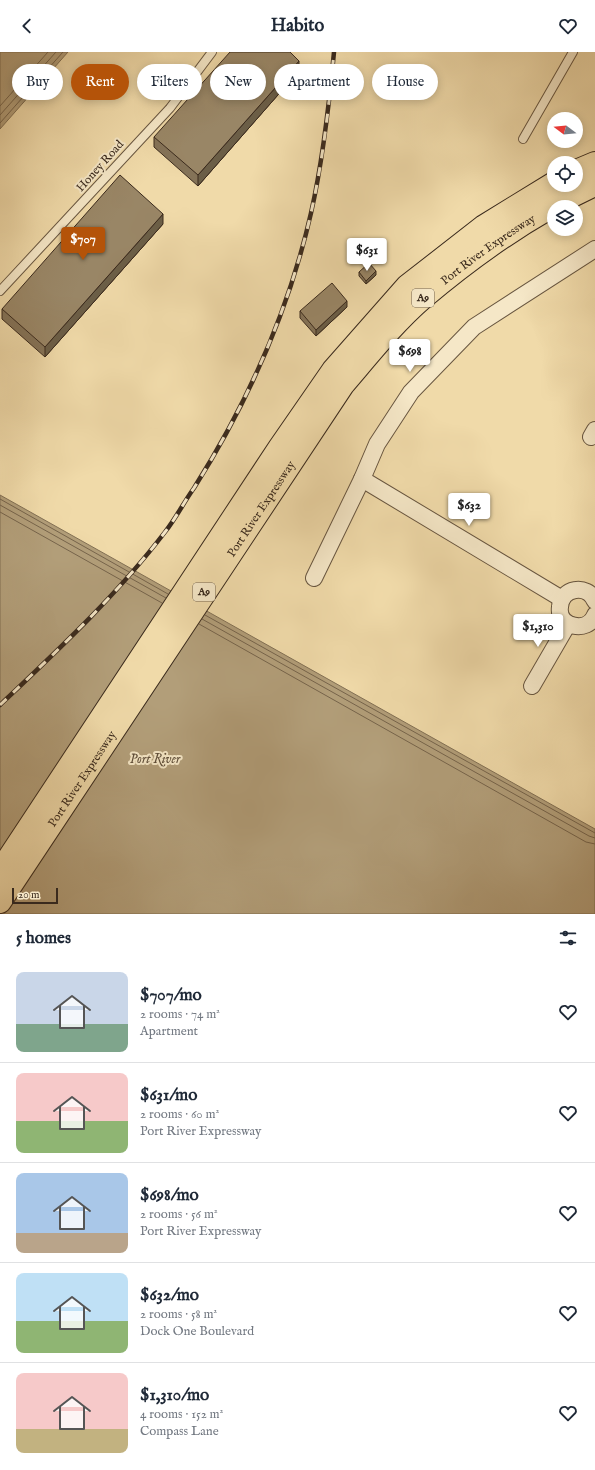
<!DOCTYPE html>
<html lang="en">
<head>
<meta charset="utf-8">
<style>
	:root { --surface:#fff; --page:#f2f2f3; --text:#1f2937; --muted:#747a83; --line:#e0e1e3; --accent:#b45309 }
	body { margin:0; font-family:"IM FELL English",serif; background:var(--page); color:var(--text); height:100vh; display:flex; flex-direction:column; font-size:15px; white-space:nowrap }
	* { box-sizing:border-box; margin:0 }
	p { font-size:13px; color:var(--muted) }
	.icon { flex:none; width:22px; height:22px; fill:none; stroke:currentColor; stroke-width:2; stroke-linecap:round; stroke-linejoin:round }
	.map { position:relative; height:862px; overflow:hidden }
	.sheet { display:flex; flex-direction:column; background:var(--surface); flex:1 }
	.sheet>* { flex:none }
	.hud { position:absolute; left:12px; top:12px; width:571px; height:36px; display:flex; gap:8px }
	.needle { width:26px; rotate:286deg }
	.tools { position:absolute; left:547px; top:60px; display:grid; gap:8px }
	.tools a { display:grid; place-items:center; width:36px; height:36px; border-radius:50%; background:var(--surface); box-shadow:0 2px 10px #0003; font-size:20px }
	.scale { position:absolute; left:12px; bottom:10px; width:46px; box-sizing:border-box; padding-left:4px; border:2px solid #3a2a1d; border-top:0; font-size:11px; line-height:14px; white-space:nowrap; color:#3a2a1d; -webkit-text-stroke:3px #f5e7c7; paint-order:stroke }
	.price { position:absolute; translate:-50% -34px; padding:0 9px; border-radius:4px; background:#fff; color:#222; font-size:13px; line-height:26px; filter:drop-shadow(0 1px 2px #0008) }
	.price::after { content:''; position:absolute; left:50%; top:24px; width:12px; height:9px; margin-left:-6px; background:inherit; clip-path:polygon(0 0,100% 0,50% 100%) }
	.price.active { background:var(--accent); color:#fff }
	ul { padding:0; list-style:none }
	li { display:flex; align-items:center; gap:12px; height:100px; padding:0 16px }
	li+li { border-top:1px solid var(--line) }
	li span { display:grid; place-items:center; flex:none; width:112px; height:80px; border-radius:8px; color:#555 }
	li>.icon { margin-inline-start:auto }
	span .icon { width:48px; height:48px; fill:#fffc; stroke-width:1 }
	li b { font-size:17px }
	h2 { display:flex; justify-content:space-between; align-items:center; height:48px; padding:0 16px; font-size:17px }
	.tag { padding:0 14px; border-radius:18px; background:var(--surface); box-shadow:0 2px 10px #0003; font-size:14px; line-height:36px }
	.tag.active { background:var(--accent); color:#fff }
	header { display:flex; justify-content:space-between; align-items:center; height:52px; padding:0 16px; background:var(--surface); font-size:18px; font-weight:800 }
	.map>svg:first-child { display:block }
	.water { fill:#b29e79; stroke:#827054 }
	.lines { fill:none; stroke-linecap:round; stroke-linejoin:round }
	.shore { stroke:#76644b; stroke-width:1 }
	.service-casing { stroke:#685640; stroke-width:10 }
	.minor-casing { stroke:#685640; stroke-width:18 }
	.trunk-casing { stroke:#3a2a1d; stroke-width:24 }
	.service { stroke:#f5e7c7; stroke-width:8 }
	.minor { stroke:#f5e7c7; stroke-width:16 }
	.trunk { stroke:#f0daa9; stroke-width:22 }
	.rail-casing { stroke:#3a2a1d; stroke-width:4.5 }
	.rail { stroke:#f5e7c7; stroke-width:3; stroke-dasharray:9; stroke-linecap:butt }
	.wall { fill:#847358; stroke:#3a2a1d }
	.shaded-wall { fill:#6b5e47; stroke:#3a2a1d }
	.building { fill:#998666; stroke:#3a2a1d }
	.labels { text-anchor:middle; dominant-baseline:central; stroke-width:4; stroke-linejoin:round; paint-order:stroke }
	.shield { fill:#f5e7c7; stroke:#726350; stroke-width:1 }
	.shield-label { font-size:11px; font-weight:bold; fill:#3a2a1d }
	.street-label { font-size:12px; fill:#3a2a1d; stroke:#f5e7c7 }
	.water-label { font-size:13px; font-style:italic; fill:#5e4d39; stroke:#f5e7c7 }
</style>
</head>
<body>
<header><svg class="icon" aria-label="back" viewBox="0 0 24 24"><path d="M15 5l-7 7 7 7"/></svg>Habito<svg class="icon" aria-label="heart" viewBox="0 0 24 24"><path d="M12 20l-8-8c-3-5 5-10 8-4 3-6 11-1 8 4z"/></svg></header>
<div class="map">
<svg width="595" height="862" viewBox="0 0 595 862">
	<rect width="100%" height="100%" fill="#f0daa9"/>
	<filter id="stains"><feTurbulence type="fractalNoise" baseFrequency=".005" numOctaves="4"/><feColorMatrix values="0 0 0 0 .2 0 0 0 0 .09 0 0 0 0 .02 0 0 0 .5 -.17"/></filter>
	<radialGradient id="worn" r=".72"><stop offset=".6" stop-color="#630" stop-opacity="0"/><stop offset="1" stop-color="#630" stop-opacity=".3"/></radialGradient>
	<!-- water -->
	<g class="water">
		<path d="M 0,0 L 68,0 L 0,77 Z"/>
		<path d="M 0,443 L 595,777 L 595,862 L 0,862 Z"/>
	</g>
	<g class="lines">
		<!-- shore -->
		<g class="shore">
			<path d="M 0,54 L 48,0"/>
			<path d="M 0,63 L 56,0"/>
			<path d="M 0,71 L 63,0"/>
			<path d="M 0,447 L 168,542"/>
			<path d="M 0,453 L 166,546"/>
			<path d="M 0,460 L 162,551"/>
			<path d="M 205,563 L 595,781"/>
			<path d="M 202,567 L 589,784 L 595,786"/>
			<path d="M 199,572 L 586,790 L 595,792"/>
		</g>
		<defs>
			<g id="service">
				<path d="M 523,87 L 573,0"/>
				<path d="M 0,239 L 170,56 L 212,0"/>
			</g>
			<g id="minor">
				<path d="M 591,385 L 595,378"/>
				<path d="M 362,427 L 562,547"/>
				<path d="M 314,526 L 362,427 L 377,392 L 411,340 L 474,275 L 595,197"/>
				<path d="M 595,549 C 587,531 561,536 560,555 C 557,575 588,582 595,563"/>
				<path d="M 532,634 L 568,572"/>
			</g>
			<g id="trunk">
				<path d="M 576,119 L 595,111"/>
				<path d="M 0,819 L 279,396 L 333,318 L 407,234 L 484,174 L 554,131"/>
				<path id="s1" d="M 0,850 L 343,333 C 368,304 393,272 423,246 C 475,202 533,161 595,133"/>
			</g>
		</defs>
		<!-- service casing -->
		<use href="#service" class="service-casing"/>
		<!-- minor casing -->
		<use href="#minor" class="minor-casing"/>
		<!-- trunk casing -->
		<use href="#trunk" class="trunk-casing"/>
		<!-- service -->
		<use href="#service" class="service"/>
		<!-- minor -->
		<use href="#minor" class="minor"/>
		<!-- trunk -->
		<use href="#trunk" class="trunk"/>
		<defs>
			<path id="rail" d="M 0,653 C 58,598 117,543 165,480 C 176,466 184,450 194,436 C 247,352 289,258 311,161 C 323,108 329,54 334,0"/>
		</defs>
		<!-- rail casing -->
		<use href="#rail" class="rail-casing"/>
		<!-- rail -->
		<use href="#rail" class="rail"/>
	</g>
	<!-- wall -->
	<g class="wall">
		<path d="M 299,19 L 198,134 L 154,95 L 154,85 Z"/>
		<path d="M 163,172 L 45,305 L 2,267 L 2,257 Z"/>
		<path d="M 359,220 L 376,223 L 366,232 L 359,224 Z"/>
		<path d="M 347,255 L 316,284 L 300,266 L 300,259 Z"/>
	</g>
	<!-- shaded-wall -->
	<g class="shaded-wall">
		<path d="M 299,9 L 299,19 L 198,134 L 198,123 Z"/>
		<path d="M 163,162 L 163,172 L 45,305 L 45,295 Z"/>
		<path d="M 376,219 L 376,223 L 366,232 L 366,229 Z"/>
		<path d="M 347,249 L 347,255 L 316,284 L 316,278 Z"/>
	</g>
	<!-- building -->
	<g class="building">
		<path d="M 230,0 L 290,0 L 299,9 L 198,123 L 154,85 Z"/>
		<path d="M 120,123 L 163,162 L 45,295 L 2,257 Z"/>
		<path d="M 369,211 L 376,219 L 366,229 L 359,220 Z"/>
		<path d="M 332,231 L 347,249 L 316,278 L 300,259 Z"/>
	</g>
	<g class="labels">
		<!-- shield labels -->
		<g class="shield">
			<rect x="412" y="237" width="22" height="18" rx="3"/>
			<rect x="193" y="531" width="22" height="18" rx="3"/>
		</g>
		<g class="shield-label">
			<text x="423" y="246">A9</text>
			<text x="204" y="540">A9</text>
		</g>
		<!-- street labels -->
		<g class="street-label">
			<text transform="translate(100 114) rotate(-48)">Honey Road</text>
			<text stroke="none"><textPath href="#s1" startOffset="820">Port River Expressway</textPath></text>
			<text stroke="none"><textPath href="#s1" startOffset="472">Port River Expressway</textPath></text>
			<text stroke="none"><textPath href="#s1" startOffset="148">Port River Expressway</textPath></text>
		</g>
		<!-- water labels -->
		<g class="water-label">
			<text x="155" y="707">Port River</text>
		</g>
	</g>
	<rect width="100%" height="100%" filter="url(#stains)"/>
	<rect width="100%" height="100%" fill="url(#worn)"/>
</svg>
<div class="tools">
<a><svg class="needle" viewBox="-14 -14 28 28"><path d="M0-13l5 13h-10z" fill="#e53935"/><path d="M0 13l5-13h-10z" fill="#747a83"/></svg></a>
<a><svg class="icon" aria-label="locate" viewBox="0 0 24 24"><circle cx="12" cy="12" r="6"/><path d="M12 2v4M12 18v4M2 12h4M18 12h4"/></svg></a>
<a><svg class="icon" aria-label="layers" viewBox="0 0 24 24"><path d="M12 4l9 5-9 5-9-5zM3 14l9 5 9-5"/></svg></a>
</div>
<div class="scale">20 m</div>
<b class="price active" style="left:83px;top:209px">$707</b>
<b class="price" style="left:367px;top:220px">$631</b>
<b class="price" style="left:410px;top:321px">$698</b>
<b class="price" style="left:469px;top:475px">$632</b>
<b class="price" style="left:538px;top:596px">$1,310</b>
<div class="hud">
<a class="tag">Buy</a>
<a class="tag active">Rent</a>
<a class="tag">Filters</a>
<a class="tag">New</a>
<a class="tag">Apartment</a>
<a class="tag">House</a>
</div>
</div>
<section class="sheet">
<h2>5 homes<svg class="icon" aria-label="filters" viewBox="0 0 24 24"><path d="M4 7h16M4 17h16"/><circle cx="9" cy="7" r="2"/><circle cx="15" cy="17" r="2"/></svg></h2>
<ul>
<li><span style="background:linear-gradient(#c9d6e8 65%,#7fa58c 0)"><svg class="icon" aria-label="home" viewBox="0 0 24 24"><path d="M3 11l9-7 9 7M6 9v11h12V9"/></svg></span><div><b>$707/mo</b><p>2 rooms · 74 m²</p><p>Apartment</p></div><svg class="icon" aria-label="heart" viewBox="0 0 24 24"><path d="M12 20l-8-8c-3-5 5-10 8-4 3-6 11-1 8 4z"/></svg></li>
<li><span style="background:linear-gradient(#f6c9c9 60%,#8fb573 0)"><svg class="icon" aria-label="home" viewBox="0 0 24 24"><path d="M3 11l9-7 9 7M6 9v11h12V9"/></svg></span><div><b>$631/mo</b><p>2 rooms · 60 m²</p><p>Port River Expressway</p></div><svg class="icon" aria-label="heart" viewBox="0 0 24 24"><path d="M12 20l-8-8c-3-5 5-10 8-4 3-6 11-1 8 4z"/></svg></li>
<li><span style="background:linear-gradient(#a9c7e8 75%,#b9a48a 0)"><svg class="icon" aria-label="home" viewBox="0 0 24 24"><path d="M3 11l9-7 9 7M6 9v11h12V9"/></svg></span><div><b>$698/mo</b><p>2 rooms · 56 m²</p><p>Port River Expressway</p></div><svg class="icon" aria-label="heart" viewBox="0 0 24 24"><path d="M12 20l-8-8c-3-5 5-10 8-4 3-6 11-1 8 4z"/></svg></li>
<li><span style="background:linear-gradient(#bfe0f5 60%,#8fb573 0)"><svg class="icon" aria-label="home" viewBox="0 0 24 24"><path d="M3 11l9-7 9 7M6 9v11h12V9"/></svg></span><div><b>$632/mo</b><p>2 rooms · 58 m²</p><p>Dock One Boulevard</p></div><svg class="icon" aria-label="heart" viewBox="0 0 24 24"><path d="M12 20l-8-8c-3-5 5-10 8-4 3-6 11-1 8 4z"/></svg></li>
<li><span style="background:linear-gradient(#f6c9c9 70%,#c2b280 0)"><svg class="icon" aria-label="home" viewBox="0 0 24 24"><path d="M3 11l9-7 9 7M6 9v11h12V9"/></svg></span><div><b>$1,310/mo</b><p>4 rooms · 152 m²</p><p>Compass Lane</p></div><svg class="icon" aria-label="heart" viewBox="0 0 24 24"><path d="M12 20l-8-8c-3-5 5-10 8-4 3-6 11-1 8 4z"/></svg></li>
</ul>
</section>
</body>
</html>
